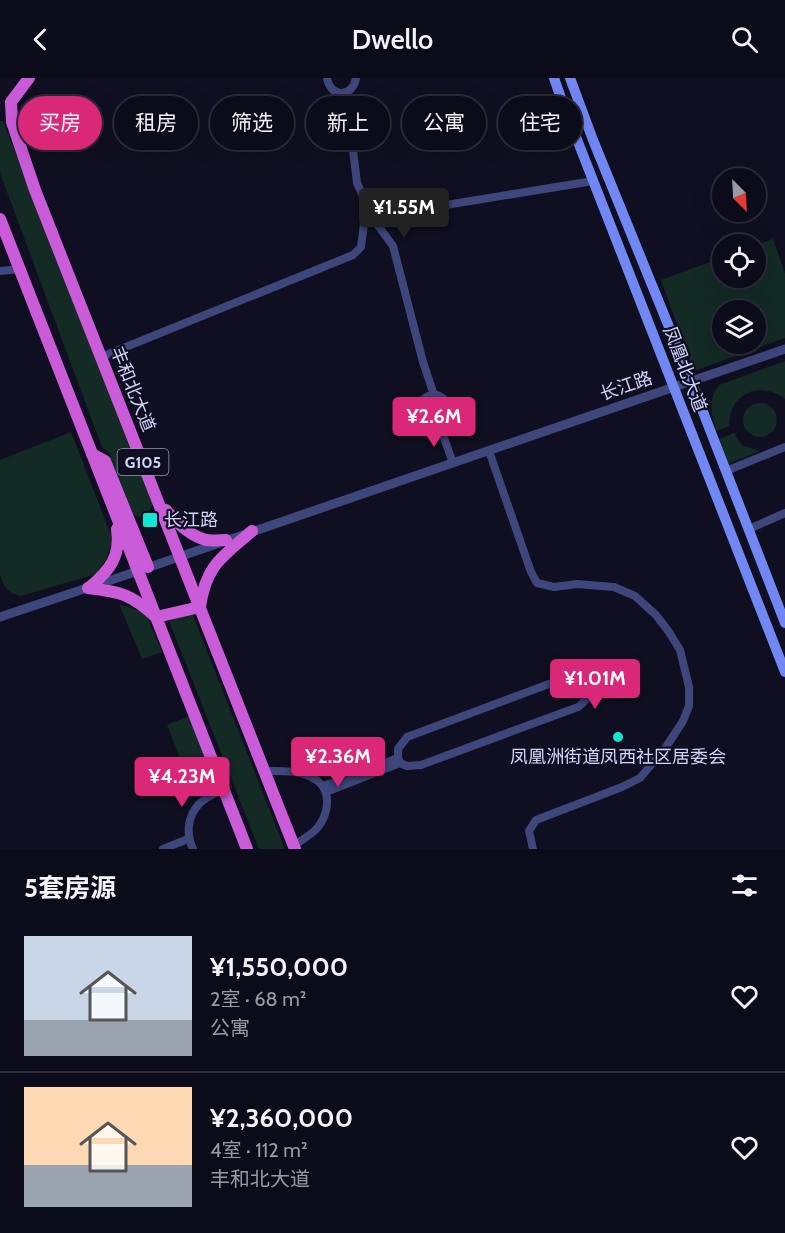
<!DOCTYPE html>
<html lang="zh">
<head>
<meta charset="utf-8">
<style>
	:root { --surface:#0b0b19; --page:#141422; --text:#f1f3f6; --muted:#9a9ba2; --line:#2b2b38; --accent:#db2777 }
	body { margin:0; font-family:Cabin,"Noto Sans SC",sans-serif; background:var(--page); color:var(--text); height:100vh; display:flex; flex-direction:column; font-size:22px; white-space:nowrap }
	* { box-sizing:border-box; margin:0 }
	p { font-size:20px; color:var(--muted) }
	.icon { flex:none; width:33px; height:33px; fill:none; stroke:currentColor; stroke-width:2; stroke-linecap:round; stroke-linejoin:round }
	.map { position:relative; height:771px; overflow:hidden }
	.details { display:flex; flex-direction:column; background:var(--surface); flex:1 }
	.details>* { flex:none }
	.top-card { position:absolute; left:18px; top:18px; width:750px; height:54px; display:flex; gap:12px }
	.needle { width:39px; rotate:156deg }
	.tools { position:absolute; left:712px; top:90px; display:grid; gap:12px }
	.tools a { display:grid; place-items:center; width:54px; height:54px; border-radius:50%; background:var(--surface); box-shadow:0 6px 24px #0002,0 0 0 2px var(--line); font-size:30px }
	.price { position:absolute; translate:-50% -51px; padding:0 14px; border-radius:6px; background:var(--accent); color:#fff; font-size:20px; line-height:39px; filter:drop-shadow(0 2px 3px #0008) }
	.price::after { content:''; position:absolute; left:50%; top:36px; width:18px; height:14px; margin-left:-9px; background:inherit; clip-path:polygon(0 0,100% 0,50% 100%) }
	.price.on { background:#222; color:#fff }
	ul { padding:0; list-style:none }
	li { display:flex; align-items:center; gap:18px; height:150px; padding:0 24px }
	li+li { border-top:2px solid var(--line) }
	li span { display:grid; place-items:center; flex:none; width:168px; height:120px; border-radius:0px; color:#555 }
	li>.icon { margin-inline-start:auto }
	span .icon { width:72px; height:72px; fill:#fffc; stroke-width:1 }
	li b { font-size:26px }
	h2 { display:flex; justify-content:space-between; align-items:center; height:72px; padding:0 24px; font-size:26px }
	.chip { padding:0 21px; border-radius:27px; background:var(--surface); box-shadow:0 6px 24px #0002,0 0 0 2px var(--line); font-size:21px; line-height:54px }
	.chip.on { background:var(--accent); color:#fff }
	header { display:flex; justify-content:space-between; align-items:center; height:78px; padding:0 24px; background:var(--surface); font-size:27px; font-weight:600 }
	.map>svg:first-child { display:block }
	.green { fill:#132a25; fill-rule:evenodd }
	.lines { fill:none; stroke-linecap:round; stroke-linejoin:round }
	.minor { stroke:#3e477c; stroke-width:8 }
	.tertiary { stroke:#3e477c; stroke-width:9 }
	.secondary { stroke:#7187f4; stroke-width:10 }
	.trunk { stroke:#ca5cd9; stroke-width:12 }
	.poi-dot { fill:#12e7d3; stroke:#0f0f21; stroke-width:2 }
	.labels { text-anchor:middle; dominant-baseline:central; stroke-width:4.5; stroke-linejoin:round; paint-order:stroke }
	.shield { fill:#0f0f21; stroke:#989aba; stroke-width:1.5 }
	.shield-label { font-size:16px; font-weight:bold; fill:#d2d5fb }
	.street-label { font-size:18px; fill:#d2d5fb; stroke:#0f0f21 }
	.poi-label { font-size:18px; fill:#d2d5fb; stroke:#0f0f21; text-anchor:start }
</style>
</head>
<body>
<header><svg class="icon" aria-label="back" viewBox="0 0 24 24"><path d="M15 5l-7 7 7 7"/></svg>Dwello<svg class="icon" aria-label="search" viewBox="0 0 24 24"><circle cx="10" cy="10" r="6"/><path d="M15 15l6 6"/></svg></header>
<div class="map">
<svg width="785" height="771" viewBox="0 0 785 771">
	<rect width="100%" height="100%" fill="#0f0f21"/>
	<!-- green -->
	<g class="green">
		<path d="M 0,43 L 3,43 L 153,425 C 147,441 141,443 127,432 L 109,375 L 102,369 L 0,95 Z"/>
		<path d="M 773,161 L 785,195 L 785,260 L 694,293 L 661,202 L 723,179 L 723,200 L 756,200 L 756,167 ZM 756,232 L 756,266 L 723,266 L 723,232 Z"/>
		<path d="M 785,283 L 785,321 C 760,302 729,315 729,348 L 716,353 C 711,335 708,322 719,307 Z"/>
		<circle cx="760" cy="342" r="17"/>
		<path d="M 71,354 L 111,457 L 111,467 L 106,481 L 96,496 L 21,518 C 7,515 5,510 0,497 L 0,382 Z"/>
		<path d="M 734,355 L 742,367 L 760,373 L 728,386 L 719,361 Z"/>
		<path d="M 119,526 L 141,533 L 147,539 L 162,574 L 142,581 Z"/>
		<path d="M 191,532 L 285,771 L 259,771 L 169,543 L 171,538 Z"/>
		<path d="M 189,638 L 213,699 L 191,708 L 167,647 Z"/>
	</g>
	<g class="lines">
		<!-- minor -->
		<g class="minor">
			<path d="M 327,0 C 330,20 353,20 356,0"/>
			<path d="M 346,14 L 357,105 L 374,142 L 393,168 L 423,284 L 434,317"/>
			<path d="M 0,193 L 20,191"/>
			<path d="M 101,279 L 353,177 L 361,169 L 364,146 L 385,137 L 593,103"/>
			<circle cx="434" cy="332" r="15"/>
			<path d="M 439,346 L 453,385"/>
			<path d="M 489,373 L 531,494 L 537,505 L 554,509 L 577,506 L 614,509 L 635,518 L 656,537 L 669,554 L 680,572 L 689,609 L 689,628 L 683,643 L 666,669 L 640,700 L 622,709 L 536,742 L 529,753 L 533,771"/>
			<path d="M 726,393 L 785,369"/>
			<path d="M 749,451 L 785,435"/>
			<path d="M 572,599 C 590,608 595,616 578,629 L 421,687 L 407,688 L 400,685 L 398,680 L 398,671 L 407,659 L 565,600 Z"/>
			<path d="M 264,693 C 280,693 297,692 311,699 C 334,709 330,740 313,754 C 307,759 300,763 294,768"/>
			<path d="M 323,708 L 398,680"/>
			<path d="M 326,714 L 400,685"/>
			<path d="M 163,771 L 188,761"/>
			<path d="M 193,771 C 186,756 187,739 199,726 C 205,719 216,715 224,711"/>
		</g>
		<!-- tertiary -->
		<path class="tertiary" d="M 0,539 L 138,493 L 785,271"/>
		<!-- secondary -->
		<g class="secondary">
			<path d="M 554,0 L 562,23 L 785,594"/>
			<path d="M 570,0 L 593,62 L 691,303 L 785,545"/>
		</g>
		<!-- trunk -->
		<g class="trunk">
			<path d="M 29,0 L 11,24 L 12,44 L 35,112 L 295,771"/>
			<path d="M 0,141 L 247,771"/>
			<path d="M 92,376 L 105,383 L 148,489"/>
			<path d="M 166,432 C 176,444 190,458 206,462 C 212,463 220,462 226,462"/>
			<path d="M 90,509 C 110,492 121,478 117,451"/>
			<path d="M 88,510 C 121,514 131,516 156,539 L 200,529 C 206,487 222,479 252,453"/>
		</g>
	</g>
	<!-- markers -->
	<g class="poi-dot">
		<rect x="142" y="434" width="16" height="16" rx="3"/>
		<circle cx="618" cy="659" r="6"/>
	</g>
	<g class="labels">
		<!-- shield labels -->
		<rect class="shield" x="117.5" y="371" width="51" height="26" rx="4.5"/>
		<g class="shield-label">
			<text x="143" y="384">G105</text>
		</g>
		<!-- street labels -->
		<g class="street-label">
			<text transform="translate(685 291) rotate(69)">凤凰北大道</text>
			<text transform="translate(626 308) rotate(-19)">长江路</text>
			<text transform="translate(133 311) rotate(68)">丰和北大道</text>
		</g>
		<!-- poi labels -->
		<g class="poi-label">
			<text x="164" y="442">长江路</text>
			<text x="618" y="679" text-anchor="middle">凤凰洲街道凤西社区居委会</text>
		</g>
	</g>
</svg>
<div class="tools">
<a><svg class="needle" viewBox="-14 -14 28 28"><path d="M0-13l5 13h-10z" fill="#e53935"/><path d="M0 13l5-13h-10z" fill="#9a9ba2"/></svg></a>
<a><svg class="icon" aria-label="locate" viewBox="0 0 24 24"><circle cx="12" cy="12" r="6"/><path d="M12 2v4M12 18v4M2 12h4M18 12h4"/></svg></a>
<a><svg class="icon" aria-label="layers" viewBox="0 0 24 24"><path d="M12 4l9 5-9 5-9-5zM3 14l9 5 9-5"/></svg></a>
</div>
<b class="price on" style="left:404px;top:161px">¥1.55M</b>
<b class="price" style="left:434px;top:370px">¥2.6M</b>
<b class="price" style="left:595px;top:632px">¥1.01M</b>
<b class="price" style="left:338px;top:710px">¥2.36M</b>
<b class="price" style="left:182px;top:730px">¥4.23M</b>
<div class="top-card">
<a class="chip on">买房</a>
<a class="chip">租房</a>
<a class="chip">筛选</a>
<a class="chip">新上</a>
<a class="chip">公寓</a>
<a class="chip">住宅</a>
</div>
</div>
<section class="details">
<h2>5套房源<svg class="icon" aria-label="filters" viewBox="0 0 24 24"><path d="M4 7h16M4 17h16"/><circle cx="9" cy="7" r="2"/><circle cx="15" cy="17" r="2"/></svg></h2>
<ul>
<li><span style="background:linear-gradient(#c9d6e8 70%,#9aa5b1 0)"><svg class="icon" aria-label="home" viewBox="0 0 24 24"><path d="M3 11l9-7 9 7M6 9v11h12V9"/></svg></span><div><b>¥1,550,000</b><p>2室 · 68 m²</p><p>公寓</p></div><svg class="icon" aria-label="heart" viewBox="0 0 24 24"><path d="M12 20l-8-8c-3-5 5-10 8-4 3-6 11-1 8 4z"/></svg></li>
<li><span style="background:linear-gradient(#ffd9b3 65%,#9aa5b1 0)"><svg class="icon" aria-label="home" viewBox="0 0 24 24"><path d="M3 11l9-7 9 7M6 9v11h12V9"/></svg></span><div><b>¥2,360,000</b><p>4室 · 112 m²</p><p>丰和北大道</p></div><svg class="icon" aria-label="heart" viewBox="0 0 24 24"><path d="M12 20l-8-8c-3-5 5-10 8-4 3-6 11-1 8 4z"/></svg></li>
</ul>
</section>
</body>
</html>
